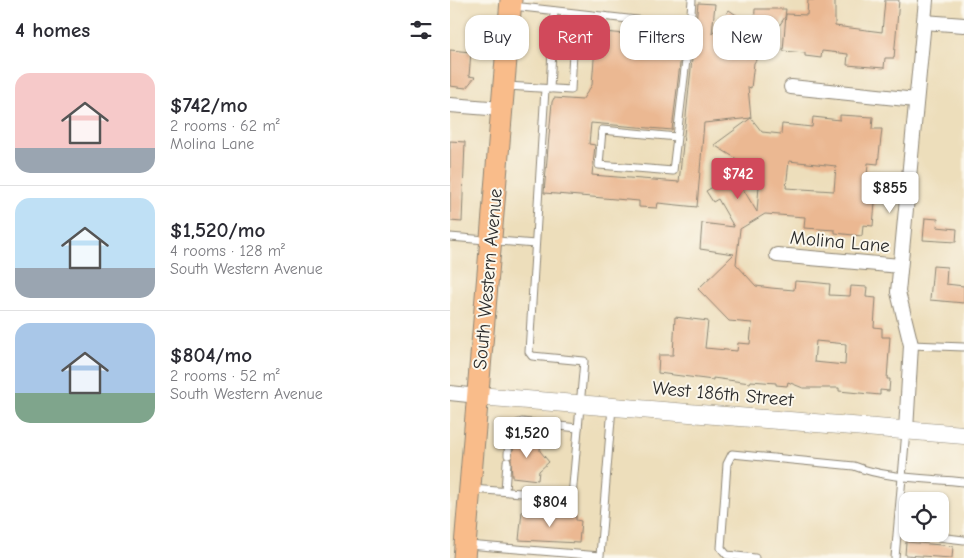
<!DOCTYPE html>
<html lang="en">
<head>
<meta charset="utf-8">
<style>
	:root { --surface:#fff; --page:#f7f7f7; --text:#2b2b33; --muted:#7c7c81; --line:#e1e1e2; --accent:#d1495b }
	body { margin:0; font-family:"Comic Neue",sans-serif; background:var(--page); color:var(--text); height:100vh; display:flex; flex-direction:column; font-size:19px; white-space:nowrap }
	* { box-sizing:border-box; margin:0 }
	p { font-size:16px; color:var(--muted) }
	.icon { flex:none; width:28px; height:28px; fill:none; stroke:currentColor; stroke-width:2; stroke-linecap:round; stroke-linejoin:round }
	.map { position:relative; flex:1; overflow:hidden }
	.details { display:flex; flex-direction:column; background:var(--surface); width:450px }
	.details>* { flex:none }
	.banner { position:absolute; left:15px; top:15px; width:424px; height:45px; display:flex; gap:10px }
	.fabs { position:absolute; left:449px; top:492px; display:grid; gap:10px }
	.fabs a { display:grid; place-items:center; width:50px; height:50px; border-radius:10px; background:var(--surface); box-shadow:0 1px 4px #0004; font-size:25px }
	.price { position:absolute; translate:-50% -42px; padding:0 11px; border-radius:5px; background:#fff; color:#222; font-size:16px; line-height:32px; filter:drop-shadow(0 1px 2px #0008) }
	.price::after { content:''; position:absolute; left:50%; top:30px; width:15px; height:11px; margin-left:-8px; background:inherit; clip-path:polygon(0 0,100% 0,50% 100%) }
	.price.on { background:var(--accent); color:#fff }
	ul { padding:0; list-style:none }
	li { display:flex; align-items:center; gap:15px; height:125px; padding:0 15px }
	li+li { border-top:1px solid var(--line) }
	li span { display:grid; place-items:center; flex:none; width:140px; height:100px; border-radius:15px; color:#555 }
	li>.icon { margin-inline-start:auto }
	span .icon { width:60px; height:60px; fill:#fffc; stroke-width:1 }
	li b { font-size:21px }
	h2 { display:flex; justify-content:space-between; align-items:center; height:60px; padding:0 15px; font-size:21px }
	.tag { padding:0 18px; border-radius:15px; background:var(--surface); box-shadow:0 1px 4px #0004; font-size:18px; line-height:45px }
	.tag.on { background:var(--accent); color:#fff }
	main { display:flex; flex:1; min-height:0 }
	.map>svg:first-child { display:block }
	.building { fill:#ebb892; fill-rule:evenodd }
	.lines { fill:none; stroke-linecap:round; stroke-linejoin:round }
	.service-casing { stroke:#8c8473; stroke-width:9 }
	.minor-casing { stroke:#8c8473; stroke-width:16 }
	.tertiary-casing { stroke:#8c8473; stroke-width:19 }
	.primary-casing { stroke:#8c8473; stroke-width:23 }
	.service { stroke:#fff; stroke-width:7 }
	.minor { stroke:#fff; stroke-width:14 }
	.tertiary { stroke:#fff; stroke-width:18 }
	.primary { stroke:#f9bc8a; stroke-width:21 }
	.labels { text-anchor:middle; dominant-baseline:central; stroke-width:4; stroke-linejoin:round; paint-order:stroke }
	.street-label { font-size:19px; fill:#2b2b2b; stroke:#fbf7ec }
</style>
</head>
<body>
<main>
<section class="details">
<h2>4 homes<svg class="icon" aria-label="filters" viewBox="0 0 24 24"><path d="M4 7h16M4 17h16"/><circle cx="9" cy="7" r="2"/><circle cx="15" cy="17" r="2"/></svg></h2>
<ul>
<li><span style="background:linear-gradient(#f6c9c9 75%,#9aa5b1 0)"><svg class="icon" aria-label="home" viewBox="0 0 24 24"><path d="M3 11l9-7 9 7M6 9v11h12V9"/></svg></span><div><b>$742/mo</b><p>2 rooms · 62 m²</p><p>Molina Lane</p></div></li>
<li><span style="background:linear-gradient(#bfe0f5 70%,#9aa5b1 0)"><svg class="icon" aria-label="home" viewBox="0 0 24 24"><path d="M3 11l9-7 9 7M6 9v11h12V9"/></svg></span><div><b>$1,520/mo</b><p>4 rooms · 128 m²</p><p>South Western Avenue</p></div></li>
<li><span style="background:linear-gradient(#a9c7e8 70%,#7fa58c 0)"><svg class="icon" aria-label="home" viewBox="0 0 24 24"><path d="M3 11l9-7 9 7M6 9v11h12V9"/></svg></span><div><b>$804/mo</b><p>2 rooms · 52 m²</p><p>South Western Avenue</p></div></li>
</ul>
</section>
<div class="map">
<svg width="514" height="558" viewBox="0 0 514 558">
	<rect width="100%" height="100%" fill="#fbf7ec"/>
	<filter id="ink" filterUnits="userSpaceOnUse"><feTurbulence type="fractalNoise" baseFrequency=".02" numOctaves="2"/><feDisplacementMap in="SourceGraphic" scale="10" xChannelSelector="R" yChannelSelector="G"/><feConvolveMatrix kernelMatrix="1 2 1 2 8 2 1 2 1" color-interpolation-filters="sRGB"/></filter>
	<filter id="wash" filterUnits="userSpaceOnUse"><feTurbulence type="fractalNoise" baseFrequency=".0096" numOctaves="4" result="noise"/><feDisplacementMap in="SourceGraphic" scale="20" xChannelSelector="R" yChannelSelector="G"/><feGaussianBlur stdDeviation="1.12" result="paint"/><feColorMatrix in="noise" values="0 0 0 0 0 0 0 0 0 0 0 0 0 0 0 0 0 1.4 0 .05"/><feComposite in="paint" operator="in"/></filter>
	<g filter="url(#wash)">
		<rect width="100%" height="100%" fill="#eddebb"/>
		<g id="blocks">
			<!-- building -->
			<g class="building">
				<path d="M 358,0 L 385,0 L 385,26 L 432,32 L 435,0 L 449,0 L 444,58 L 435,58 L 434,68 L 397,65 L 398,54 L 372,51 L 371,58 L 355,56 L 355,53 L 333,51 L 336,14 L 357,15 Z"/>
				<path d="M 248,3 L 265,4 L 262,34 L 279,10 L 304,27 L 305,9 L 336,9 L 335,17 L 304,63 L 301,88 L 298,87 L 301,118 L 312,132 L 331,134 L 332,124 L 362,127 L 363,117 L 390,120 L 390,115 L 423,117 L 422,129 L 432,129 L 428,164 L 418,163 L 416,191 L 426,191 L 423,226 L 413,225 L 412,236 L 385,233 L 385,230 L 354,228 L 355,217 L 315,214 L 290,229 L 286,264 L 306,286 L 321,288 L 344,290 L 345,281 L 360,282 L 380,284 L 379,295 L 400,296 L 401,286 L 417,287 L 416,297 L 426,298 L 424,327 L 432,328 L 432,337 L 440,337 L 437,379 L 440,379 L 439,391 L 430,390 L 430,395 L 389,391 L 389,388 L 353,388 L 338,382 L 337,386 L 326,385 L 326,383 L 301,381 L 300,383 L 263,378 L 263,380 L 208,373 L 209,355 L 223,355 L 225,317 L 258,321 L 255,348 L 287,351 L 288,343 L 300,344 L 302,323 L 279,321 L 248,289 L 284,254 L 250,249 L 252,223 L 284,227 L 268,199 L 263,202 L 256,191 L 284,174 L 307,212 L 310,173 L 264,145 L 301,118 L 254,123 L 247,207 L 208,203 L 207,208 L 189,207 L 189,201 L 94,193 L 102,102 L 104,98 L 132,100 L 142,85 L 146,34 L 153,34 L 153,32 L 233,39 L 222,130 L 141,123 L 139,144 L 145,145 L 142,175 L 229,182 ZM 339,161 L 386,166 L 384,191 L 336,188 ZM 366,341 L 396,344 L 395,365 L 364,362 Z"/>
				<path d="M 0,50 L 21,52 L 19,76 L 25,77 L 16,88 L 0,86 Z"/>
				<path d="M 0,141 L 15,142 L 12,222 L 0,221 Z"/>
				<path d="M 475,218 L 488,219 L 487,227 L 507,229 L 506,242 L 473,240 Z"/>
				<path d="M 483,266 L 497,267 L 496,284 L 514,286 L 514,303 L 480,300 Z"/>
				<path d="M 66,437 L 91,439 L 90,451 L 99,462 L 89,471 L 88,480 L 62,477 L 61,459 Z"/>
				<path d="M 72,511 L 126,516 L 126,520 L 131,521 L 129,543 L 69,540 Z"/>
				<path d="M 456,542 L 503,546 L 502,558 L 455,555 Z"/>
			</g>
		</g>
	</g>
	<g filter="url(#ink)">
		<use href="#blocks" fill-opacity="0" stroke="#8c8473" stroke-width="1"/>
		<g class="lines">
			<defs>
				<g id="service">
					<path d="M 63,6 L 240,26 L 223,171 L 149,165 L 152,130 L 227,137"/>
					<path d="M 240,26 L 242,0"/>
					<path d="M 57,86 L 121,90 L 125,14"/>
					<path d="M 100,89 L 104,11"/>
					<path d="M 0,237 L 85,244"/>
					<path d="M 461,345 L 514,347"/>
					<path d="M 58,455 C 59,441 56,426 72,422 L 128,428"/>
					<path d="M 22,489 L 122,497 L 134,361 L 82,356 L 79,352 L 95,89"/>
					<path d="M 55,491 L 57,462"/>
					<path d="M 462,534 L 514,540"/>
					<path d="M 18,545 L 150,556 L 162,407"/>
					<path d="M 305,558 L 277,555 L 271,548 L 277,464 L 282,454 L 404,466 C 437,479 478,478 514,482"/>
					<path d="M 445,558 L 456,431"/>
				</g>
				<g id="minor">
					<path d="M 474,22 L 514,25"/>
					<path d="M 341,87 L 466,100"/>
					<path d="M 0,105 L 52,109"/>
					<path d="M 327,255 L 450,266"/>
					<path d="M 0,393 L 28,396"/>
					<path d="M 456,430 L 461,345 L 448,292 L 476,0"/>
				</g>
				<path id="tertiary" d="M 28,396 L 514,435"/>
				<path id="primary" d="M 14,558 L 61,0"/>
			</defs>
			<!-- service casing -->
			<use href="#service" class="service-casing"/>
			<!-- minor casing -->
			<use href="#minor" class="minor-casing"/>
			<!-- tertiary casing -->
			<use href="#tertiary" class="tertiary-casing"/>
			<!-- primary casing -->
			<use href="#primary" class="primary-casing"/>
			<!-- service -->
			<use href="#service" class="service"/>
			<!-- minor -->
			<use href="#minor" class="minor"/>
			<!-- tertiary -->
			<use href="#tertiary" class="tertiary"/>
			<!-- primary -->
			<use href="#primary" class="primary"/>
		</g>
	</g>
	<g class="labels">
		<!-- street labels -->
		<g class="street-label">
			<text transform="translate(390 242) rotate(5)">Molina Lane</text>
			<text transform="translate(38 279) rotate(-85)">South Western Avenue</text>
			<text transform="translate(273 394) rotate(5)">West 186th Street</text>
		</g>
	</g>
</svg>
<div class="fabs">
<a><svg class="icon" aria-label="locate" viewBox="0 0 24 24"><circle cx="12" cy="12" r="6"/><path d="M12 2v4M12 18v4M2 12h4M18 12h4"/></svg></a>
</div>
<b class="price on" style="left:288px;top:200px">$742</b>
<b class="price" style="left:440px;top:214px">$855</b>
<b class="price" style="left:77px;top:459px">$1,520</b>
<b class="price" style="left:100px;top:528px">$804</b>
<div class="banner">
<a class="tag">Buy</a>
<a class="tag on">Rent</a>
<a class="tag">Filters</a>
<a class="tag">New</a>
</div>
</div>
</main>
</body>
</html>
